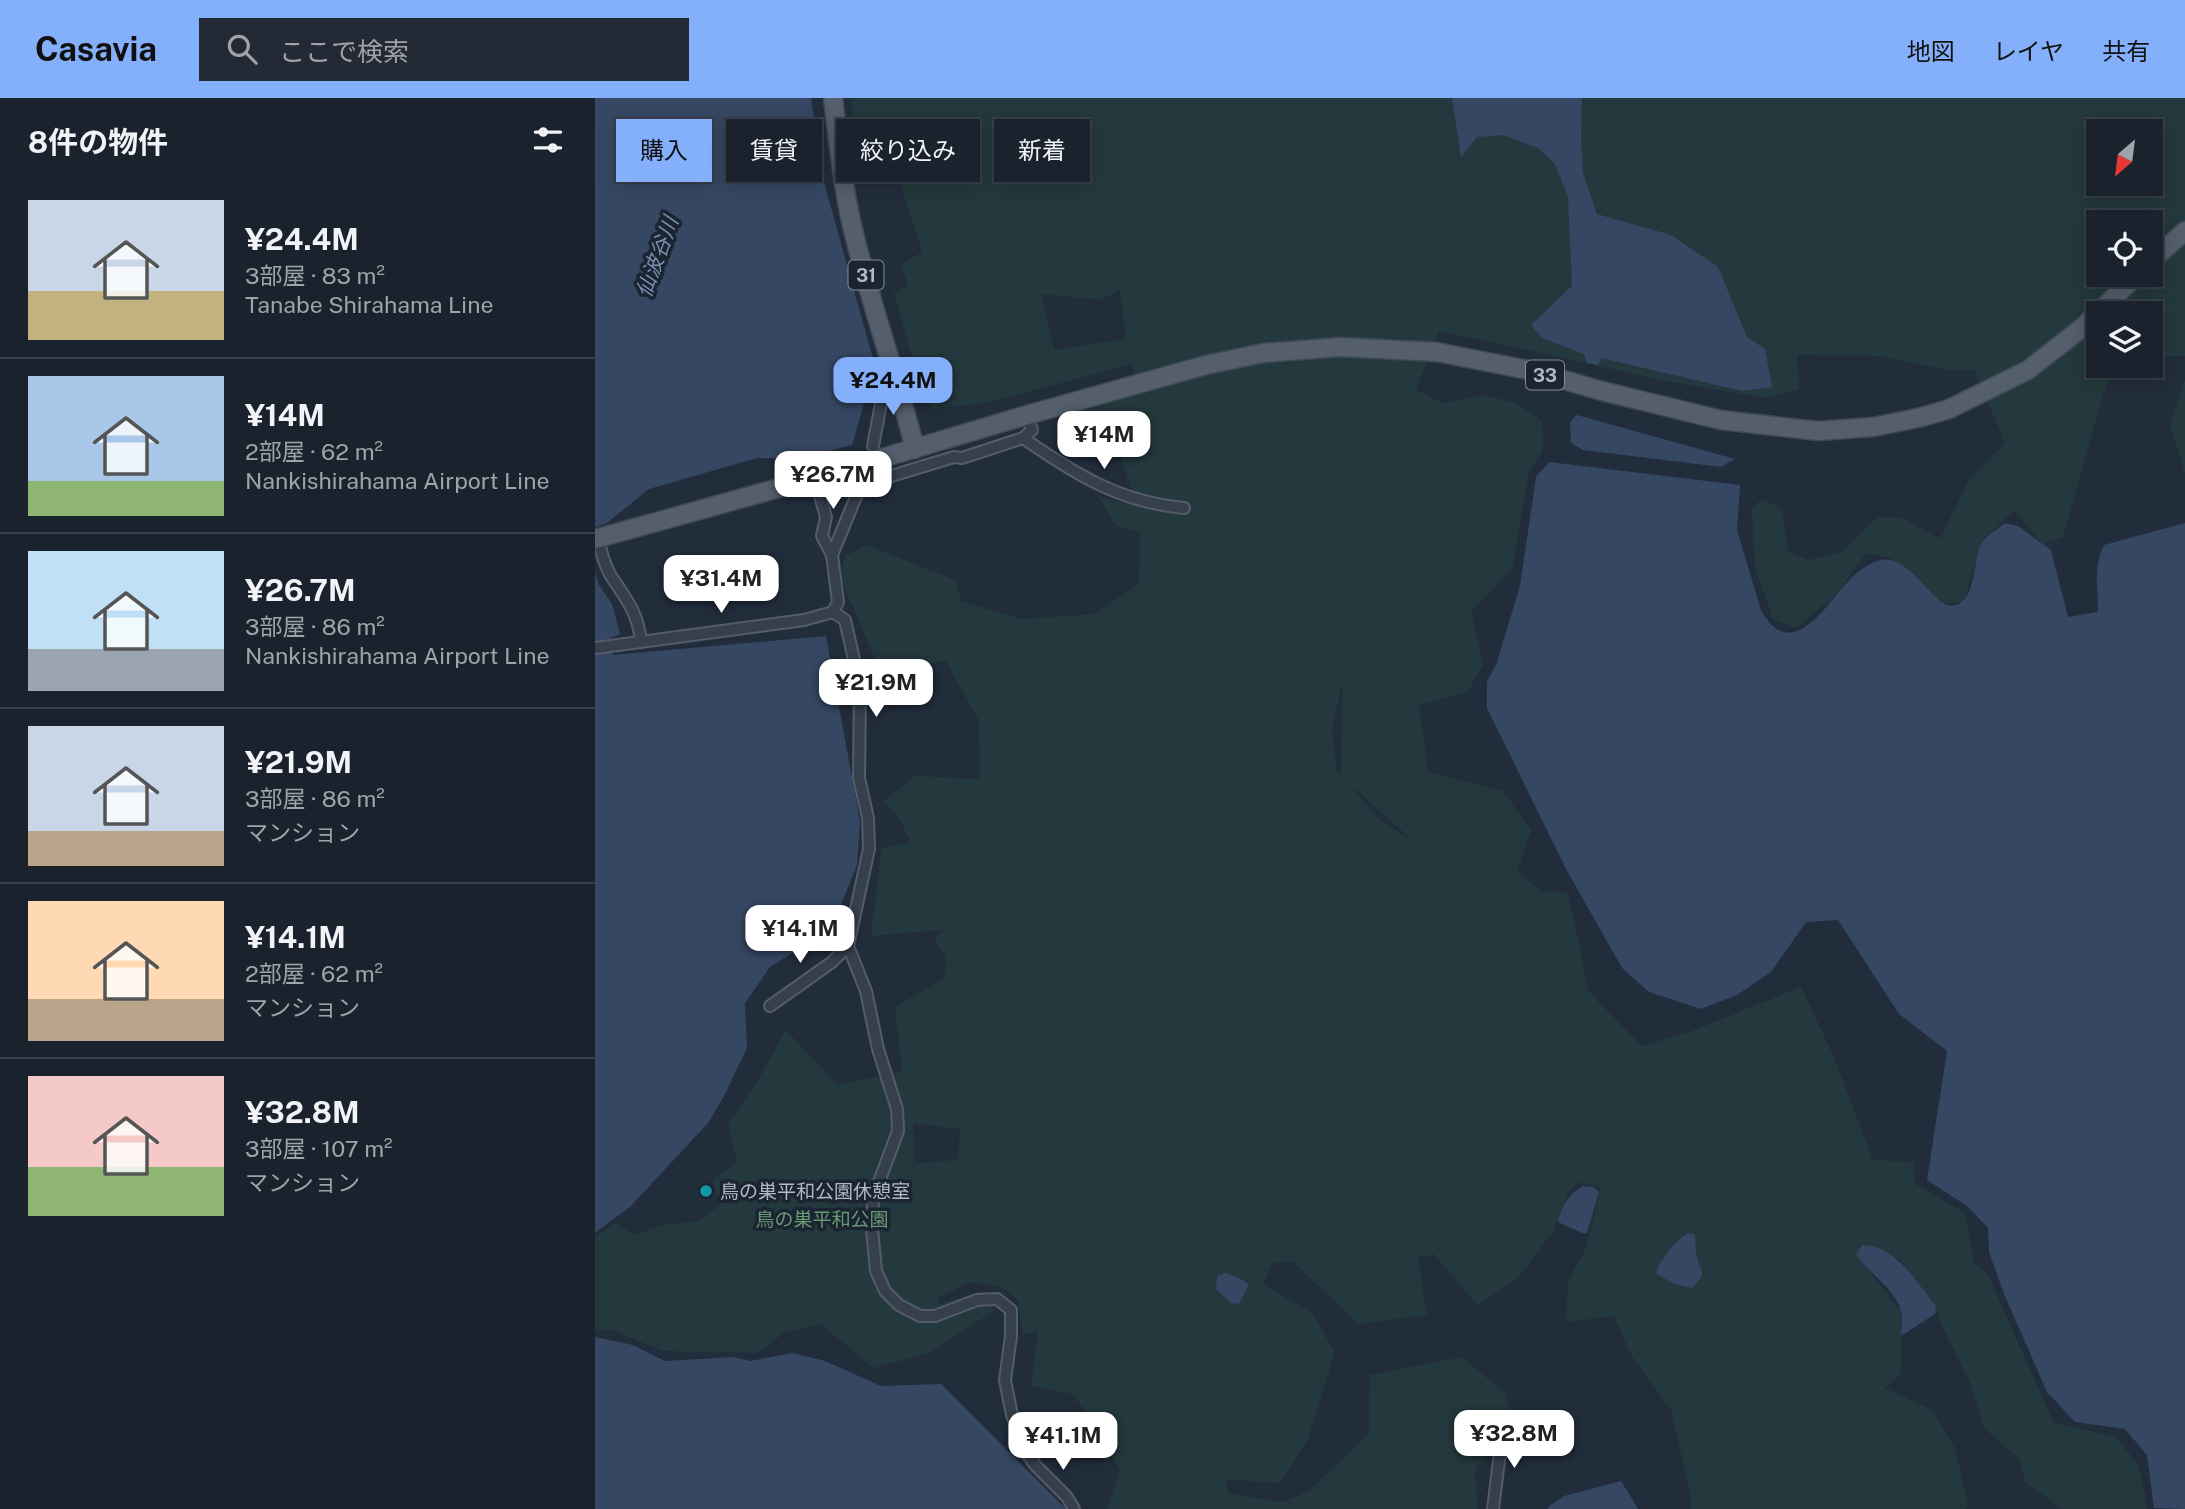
<!DOCTYPE html>
<html lang="ja">
<head>
<meta charset="utf-8">
<style>
	:root { --surface:#1a222d; --page:#232a35; --text:#f1f3f6; --muted:#9fa4aa; --line:#383f49; --accent:#84affa }
	body { margin:0; font-family:"Public Sans","Noto Sans JP",sans-serif; background:var(--page); color:var(--text); height:100vh; display:flex; flex-direction:column; font-size:26px; white-space:nowrap }
	* { box-sizing:border-box; margin:0 }
	p { font-size:23px; color:var(--muted) }
	.icon { flex:none; width:38px; height:38px; fill:none; stroke:currentColor; stroke-width:2; stroke-linecap:round; stroke-linejoin:round }
	.map { position:relative; flex:1; overflow:hidden }
	.panel { display:flex; flex-direction:column; background:var(--surface); width:595px }
	.panel>* { flex:none }
	.hud { position:absolute; left:21px; top:21px; width:665px; height:63px; display:flex; gap:14px }
	.needle { width:46px; rotate:208deg }
	.fabs { position:absolute; left:1491px; top:21px; display:grid; gap:14px }
	.fabs a { display:grid; place-items:center; width:77px; height:77px; border-radius:0px; background:var(--surface); box-shadow:0 4px 18px #0003,0 0 0 2px var(--line); font-size:35px }
	.price { position:absolute; translate:-50% -60px; padding:0 16px; border-radius:14px; background:#fff; color:#222; font-size:23px; line-height:46px; filter:drop-shadow(0 2px 4px #0008) }
	.price::after { content:''; position:absolute; left:50%; top:42px; width:21px; height:16px; margin-left:-10px; background:inherit; clip-path:polygon(0 0,100% 0,50% 100%) }
	.price.current { background:var(--accent); color:#111 }
	ul { padding:0; list-style:none }
	li { display:flex; align-items:center; gap:21px; height:175px; padding:0 28px }
	li+li { border-top:2px solid var(--line) }
	li span { display:grid; place-items:center; flex:none; width:196px; height:140px; border-radius:0px; color:#555 }
	li>.icon { margin-inline-start:auto }
	span .icon { width:84px; height:84px; fill:#fffc; stroke-width:1 }
	li b { font-size:30px }
	h2 { display:flex; justify-content:space-between; align-items:center; height:84px; padding:0 28px; font-size:30px }
	.chip { padding:0 24px; border-radius:0px; background:var(--surface); box-shadow:0 4px 18px #0003,0 0 0 2px var(--line); font-size:24px; line-height:63px }
	.chip.current { background:var(--accent); color:#111 }
	header { display:flex; align-items:center; gap:42px; box-sizing:border-box; height:98px; padding:0 35px; background:var(--accent); color:#111 }
	header strong { font-size:33px }
	nav { display:flex; gap:38px; margin-inline-start:auto; font-size:24px }
	.search { width:490px; height:63px; background:var(--page); display:flex; align-items:center; gap:18px; box-sizing:border-box; padding:0 24px; border-radius:0px; color:var(--muted); font-size:26px }
	main { display:flex; flex:1; min-height:0 }
	.map>svg:first-child { display:block }
	.green { fill:#24393d; fill-rule:evenodd }
	.water { fill:#354763 }
	.lines { fill:none; stroke-linecap:round; stroke-linejoin:round }
	.street-casing { stroke:#545c6a; stroke-width:14 }
	.primary-casing { stroke:#3f4855; stroke-width:21 }
	.street { stroke:#363f4c; stroke-width:10 }
	.primary { stroke:#545e6c; stroke-width:18 }
	.culture-dot { fill:#0f9aa8; stroke:#1b2431; stroke-width:2.5 }
	.labels { text-anchor:middle; dominant-baseline:central; stroke-width:7; stroke-linejoin:round; paint-order:stroke }
	.shield { fill:#1b2431; stroke:#848c9b; stroke-width:2 }
	.shield-label { font-size:18px; font-weight:bold; fill:#b1b9c8 }
	.poi-label { font-size:19px; fill:#b1b9c8; stroke:#1b2431; text-anchor:start }
	.park-label { font-size:19px; fill:#689974; stroke:#1b2431 }
	.water-label { font-size:21px; font-style:italic; fill:#798fb0; stroke:#1b2431 }
</style>
</head>
<body>
<header>
<strong>Casavia</strong>
<div class="search"><svg class="icon" aria-label="search" viewBox="0 0 24 24"><circle cx="10" cy="10" r="6"/><path d="M15 15l6 6"/></svg>ここで検索</div>
<nav><a>地図</a><a>レイヤ</a><a>共有</a></nav>
</header>
<main>
<section class="panel">
<h2>8件の物件<svg class="icon" aria-label="filters" viewBox="0 0 24 24"><path d="M4 7h16M4 17h16"/><circle cx="9" cy="7" r="2"/><circle cx="15" cy="17" r="2"/></svg></h2>
<ul>
<li><span style="background:linear-gradient(#c9d6e8 65%,#c2b280 0)"><svg class="icon" aria-label="home" viewBox="0 0 24 24"><path d="M3 11l9-7 9 7M6 9v11h12V9"/></svg></span><div><b>¥24.4M</b><p>3部屋 · 83 m²</p><p>Tanabe Shirahama Line</p></div></li>
<li><span style="background:linear-gradient(#a9c7e8 75%,#8fb573 0)"><svg class="icon" aria-label="home" viewBox="0 0 24 24"><path d="M3 11l9-7 9 7M6 9v11h12V9"/></svg></span><div><b>¥14M</b><p>2部屋 · 62 m²</p><p>Nankishirahama Airport Line</p></div></li>
<li><span style="background:linear-gradient(#bfe0f5 70%,#9aa5b1 0)"><svg class="icon" aria-label="home" viewBox="0 0 24 24"><path d="M3 11l9-7 9 7M6 9v11h12V9"/></svg></span><div><b>¥26.7M</b><p>3部屋 · 86 m²</p><p>Nankishirahama Airport Line</p></div></li>
<li><span style="background:linear-gradient(#c9d6e8 75%,#b9a48a 0)"><svg class="icon" aria-label="home" viewBox="0 0 24 24"><path d="M3 11l9-7 9 7M6 9v11h12V9"/></svg></span><div><b>¥21.9M</b><p>3部屋 · 86 m²</p><p>マンション</p></div></li>
<li><span style="background:linear-gradient(#ffd9b3 70%,#b9a48a 0)"><svg class="icon" aria-label="home" viewBox="0 0 24 24"><path d="M3 11l9-7 9 7M6 9v11h12V9"/></svg></span><div><b>¥14.1M</b><p>2部屋 · 62 m²</p><p>マンション</p></div></li>
<li><span style="background:linear-gradient(#f6c9c9 65%,#8fb573 0)"><svg class="icon" aria-label="home" viewBox="0 0 24 24"><path d="M3 11l9-7 9 7M6 9v11h12V9"/></svg></span><div><b>¥32.8M</b><p>3部屋 · 107 m²</p><p>マンション</p></div></li>
</ul>
</section>
<div class="map">
<svg width="1590" height="1411" viewBox="0 0 1590 1411">
	<rect width="100%" height="100%" fill="#222d3c"/>
	<!-- green -->
	<g class="green">
		<path d="M 256,0 L 1590,0 L 1590,258 L 1556,258 L 1556,215 L 1503,215 L 1503,268 L 1521,268 L 1508,297 L 1468,439 L 1447,446 L 1419,412 L 1386,444 L 1369,504 L 1348,506 L 1295,460 L 1271,455 L 1244,494 L 1201,530 L 1178,521 L 1160,471 L 1157,410 L 1167,401 L 1187,411 L 1193,454 L 1213,462 L 1246,454 L 1283,419 L 1307,420 L 1345,441 L 1374,382 L 1410,345 L 1380,272 L 1352,272 L 1285,258 L 1202,257 L 1204,291 L 1172,300 L 1065,282 L 943,254 L 844,233 L 821,292 L 847,305 L 888,297 L 921,305 L 947,323 L 948,352 L 934,373 L 917,471 L 876,513 L 888,566 L 873,594 L 824,607 L 833,674 L 908,693 L 936,732 L 922,773 L 946,793 L 972,794 L 985,848 L 993,893 L 1047,948 L 1097,933 L 1206,889 L 1239,959 L 1278,1062 L 1319,1064 L 1319,1085 L 1370,1115 L 1379,1164 L 1393,1177 L 1459,1325 L 1521,1339 L 1544,1368 L 1552,1411 L 1467,1411 L 1430,1384 L 1424,1361 L 1389,1330 L 1376,1287 L 1345,1224 L 1341,1208 L 1305,1162 L 1275,1147 L 1267,1147 L 1261,1156 L 1306,1214 L 1306,1275 L 1290,1290 L 1337,1312 L 1360,1350 L 1373,1407 L 1370,1411 L 1095,1411 L 1096,1400 L 1076,1312 L 1036,1257 L 1019,1218 L 971,1224 L 973,1183 L 991,1150 L 1006,1089 L 986,1084 L 974,1092 L 958,1134 L 923,1180 L 882,1207 L 839,1156 L 823,1160 L 832,1217 L 764,1226 L 697,1163 L 677,1165 L 668,1186 L 717,1215 L 740,1254 L 713,1341 L 685,1385 L 631,1381 L 634,1396 L 689,1404 L 715,1392 L 774,1335 L 775,1277 L 867,1259 L 911,1296 L 917,1321 L 880,1373 L 883,1411 L 512,1411 L 525,1372 L 479,1296 L 436,1288 L 443,1234 L 428,1236 L 423,1202 L 406,1189 L 375,1184 L 344,1200 L 344,1206 L 390,1193 L 399,1213 L 334,1255 L 278,1270 L 226,1226 L 190,1234 L 163,1255 L 68,1253 L 15,1231 L 0,1232 L 0,1139 L 20,1125 L 39,1137 L 68,1127 L 103,1123 L 125,1107 L 118,1082 L 142,1064 L 133,1025 L 158,991 L 191,932 L 242,987 L 307,974 L 300,909 L 350,880 L 351,858 L 340,844 L 346,832 L 276,838 L 287,750 L 316,744 L 301,715 L 288,704 L 320,678 L 385,681 L 384,623 L 350,562 L 288,579 L 245,479 L 250,458 L 272,447 L 360,482 L 366,503 L 426,521 L 500,516 L 544,486 L 545,434 L 521,428 L 503,398 L 540,407 L 536,389 L 521,344 L 484,334 L 474,311 L 545,295 L 537,266 L 395,304 L 338,311 L 330,304 L 299,195 L 313,187 L 306,167 L 327,154 L 295,52 L 259,58 ZM 1503,33 L 1556,33 L 1556,86 L 1503,86 ZM 1503,124 L 1556,124 L 1556,177 L 1503,177 ZM 525,191 L 531,241 L 459,252 L 446,196 L 506,202 ZM 748,583 L 746,677 L 746,678 L 742,674 L 737,630 ZM 752,684 L 823,747 L 783,720 ZM 318,1025 L 365,1031 L 363,1062 L 319,1065 Z"/>
		<path d="M 1590,282 L 1590,376 L 1575,327 Z"/>
	</g>
	<!-- water -->
	<g class="water">
		<path d="M 0,0 L 216,0 L 227,77 L 280,268 L 257,347 L 204,361 L 162,360 L 54,391 L 12,425 L 0,429 Z"/>
		<path d="M 857,0 L 987,0 L 986,40 L 988,75 L 1002,116 L 1076,137 L 1123,169 L 1152,239 L 1170,251 L 1177,289 L 1147,293 L 1006,260 L 1003,267 L 992,265 L 989,256 L 947,240 L 936,227 L 977,188 L 973,99 L 960,66 L 943,50 L 909,37 L 882,39 L 866,59 Z"/>
		<path d="M 982,317 L 1140,361 L 1126,369 L 988,352 L 976,345 L 975,324 Z"/>
		<path d="M 954,364 L 1145,387 L 1142,432 L 1166,512 C 1197,568 1231,506 1256,480 C 1262,474 1274,466 1282,463 C 1317,450 1341,522 1365,505 C 1381,496 1378,461 1386,446 C 1390,438 1403,431 1410,425 L 1423,428 L 1456,452 L 1473,519 L 1503,514 C 1503,492 1498,468 1509,447 L 1590,425 L 1590,1411 L 1559,1410 L 1552,1357 L 1530,1331 L 1480,1324 L 1452,1294 L 1409,1196 L 1394,1154 L 1393,1130 L 1372,1108 L 1332,1082 L 1352,953 L 1304,916 L 1243,822 L 1211,824 L 1176,874 L 1142,897 L 1106,911 L 1054,894 L 1027,870 L 971,771 L 892,610 L 892,583 L 901,567 L 925,488 L 941,379 Z"/>
		<path d="M 0,474 L 4,487 L 17,506 L 25,536 L 15,540 L 18,557 L 231,538 L 265,723 L 262,767 L 236,831 L 175,869 L 150,905 L 152,950 L 129,998 L 113,1025 L 36,1108 L 0,1135 Z"/>
		<path d="M 988,1088 L 998,1089 L 1004,1094 L 992,1135 L 987,1135 L 963,1124 C 966,1108 974,1096 988,1088 Z"/>
		<path d="M 1094,1135 L 1100,1137 C 1101,1143 1100,1150 1101,1156 C 1105,1173 1114,1174 1097,1190 L 1079,1186 L 1062,1176 L 1061,1174 C 1068,1159 1080,1142 1094,1135 Z"/>
		<path d="M 1267,1147 C 1300,1146 1322,1185 1341,1208 L 1340,1216 L 1306,1238 C 1306,1231 1308,1221 1306,1214 C 1301,1190 1273,1176 1261,1156 Z"/>
		<path d="M 631,1175 L 648,1182 L 654,1187 L 644,1206 L 636,1205 L 621,1191 L 622,1178 Z"/>
		<path d="M 0,1239 L 38,1247 L 70,1263 L 138,1259 L 155,1263 L 198,1255 L 230,1263 L 286,1288 L 346,1286 L 471,1411 L 0,1411 Z"/>
		<path d="M 1026,1383 L 1043,1411 L 953,1411 L 953,1409 L 969,1398 Z"/>
	</g>
	<g class="lines">
		<defs>
			<g id="street">
				<path d="M 428,340 C 480,376 524,404 589,410"/>
				<path d="M 278,348 L 291,279 L 298,275"/>
				<path d="M 270,386 L 359,359 L 367,360 L 428,340 L 437,332 L 432,317"/>
				<path d="M 3,441 C 6,453 9,467 16,478 C 31,501 43,514 46,544"/>
				<path d="M 237,457 L 263,394 L 272,381"/>
				<path d="M 238,514 L 250,522 L 265,588 L 264,680 L 273,720 L 274,751 L 253,848 L 271,893 L 283,951 L 302,1011 L 303,1033 L 278,1100 L 277,1131 L 281,1173 L 290,1193 L 304,1207 L 325,1218 L 340,1218 L 382,1202 L 402,1201 L 416,1212 L 416,1238 L 410,1282 L 417,1317 L 430,1352 L 440,1367 L 472,1399 L 479,1411"/>
				<path d="M 0,550 L 209,522 L 238,514 L 243,504 L 237,457 L 227,438 L 231,419 L 220,380"/>
				<path d="M 175,908 L 237,864 L 253,848"/>
				<path d="M 898,1411 L 908,1330"/>
			</g>
			<g id="primary">
				<path d="M 238,0 C 243,41 247,83 256,123 C 273,200 301,274 320,351"/>
				<path d="M 1556,163 L 1590,133"/>
				<path d="M 0,441 L 220,380 L 432,317 L 611,267 L 668,255 L 745,249 L 842,254 L 938,273 L 1007,293 L 1126,322 L 1223,333 L 1278,329 L 1327,319 L 1354,311 L 1433,272 L 1488,229 L 1542,177"/>
			</g>
		</defs>
		<!-- street casing -->
		<use href="#street" class="street-casing"/>
		<!-- primary casing -->
		<use href="#primary" class="primary-casing"/>
		<!-- street -->
		<use href="#street" class="street"/>
		<!-- primary -->
		<use href="#primary" class="primary"/>
	</g>
	<!-- markers -->
	<circle class="culture-dot" cx="111" cy="1093" r="7"/>
	<g class="labels">
		<!-- shield labels -->
		<g class="shield">
			<rect x="253.5" y="162.5" width="35" height="29" rx="5"/>
			<rect x="931" y="262.5" width="38" height="29" rx="5"/>
		</g>
		<g class="shield-label">
			<text x="271" y="177">31</text>
			<text x="950" y="277">33</text>
		</g>
		<!-- poi labels -->
		<g class="poi-label">
			<text x="125" y="1093">鳥の巣平和公園休憩室</text>
		</g>
		<!-- park labels -->
		<g class="park-label">
			<text x="227" y="1121">鳥の巣平和公園</text>
		</g>
		<!-- water labels -->
		<g class="water-label">
			<text transform="translate(62 159) rotate(-70)">仙波谷川</text>
		</g>
	</g>
</svg>
<div class="fabs">
<a><svg class="needle" viewBox="-14 -14 28 28"><path d="M0-13l5 13h-10z" fill="#e53935"/><path d="M0 13l5-13h-10z" fill="#9fa4aa"/></svg></a>
<a><svg class="icon" aria-label="locate" viewBox="0 0 24 24"><circle cx="12" cy="12" r="6"/><path d="M12 2v4M12 18v4M2 12h4M18 12h4"/></svg></a>
<a><svg class="icon" aria-label="layers" viewBox="0 0 24 24"><path d="M12 4l9 5-9 5-9-5zM3 14l9 5 9-5"/></svg></a>
</div>
<b class="price current" style="left:298px;top:319px">¥24.4M</b>
<b class="price" style="left:509px;top:373px">¥14M</b>
<b class="price" style="left:238px;top:413px">¥26.7M</b>
<b class="price" style="left:126px;top:517px">¥31.4M</b>
<b class="price" style="left:281px;top:621px">¥21.9M</b>
<b class="price" style="left:205px;top:867px">¥14.1M</b>
<b class="price" style="left:919px;top:1372px">¥32.8M</b>
<b class="price" style="left:468px;top:1374px">¥41.1M</b>
<div class="hud">
<a class="chip current">購入</a>
<a class="chip">賃貸</a>
<a class="chip">絞り込み</a>
<a class="chip">新着</a>
</div>
</div>
</main>
</body>
</html>
